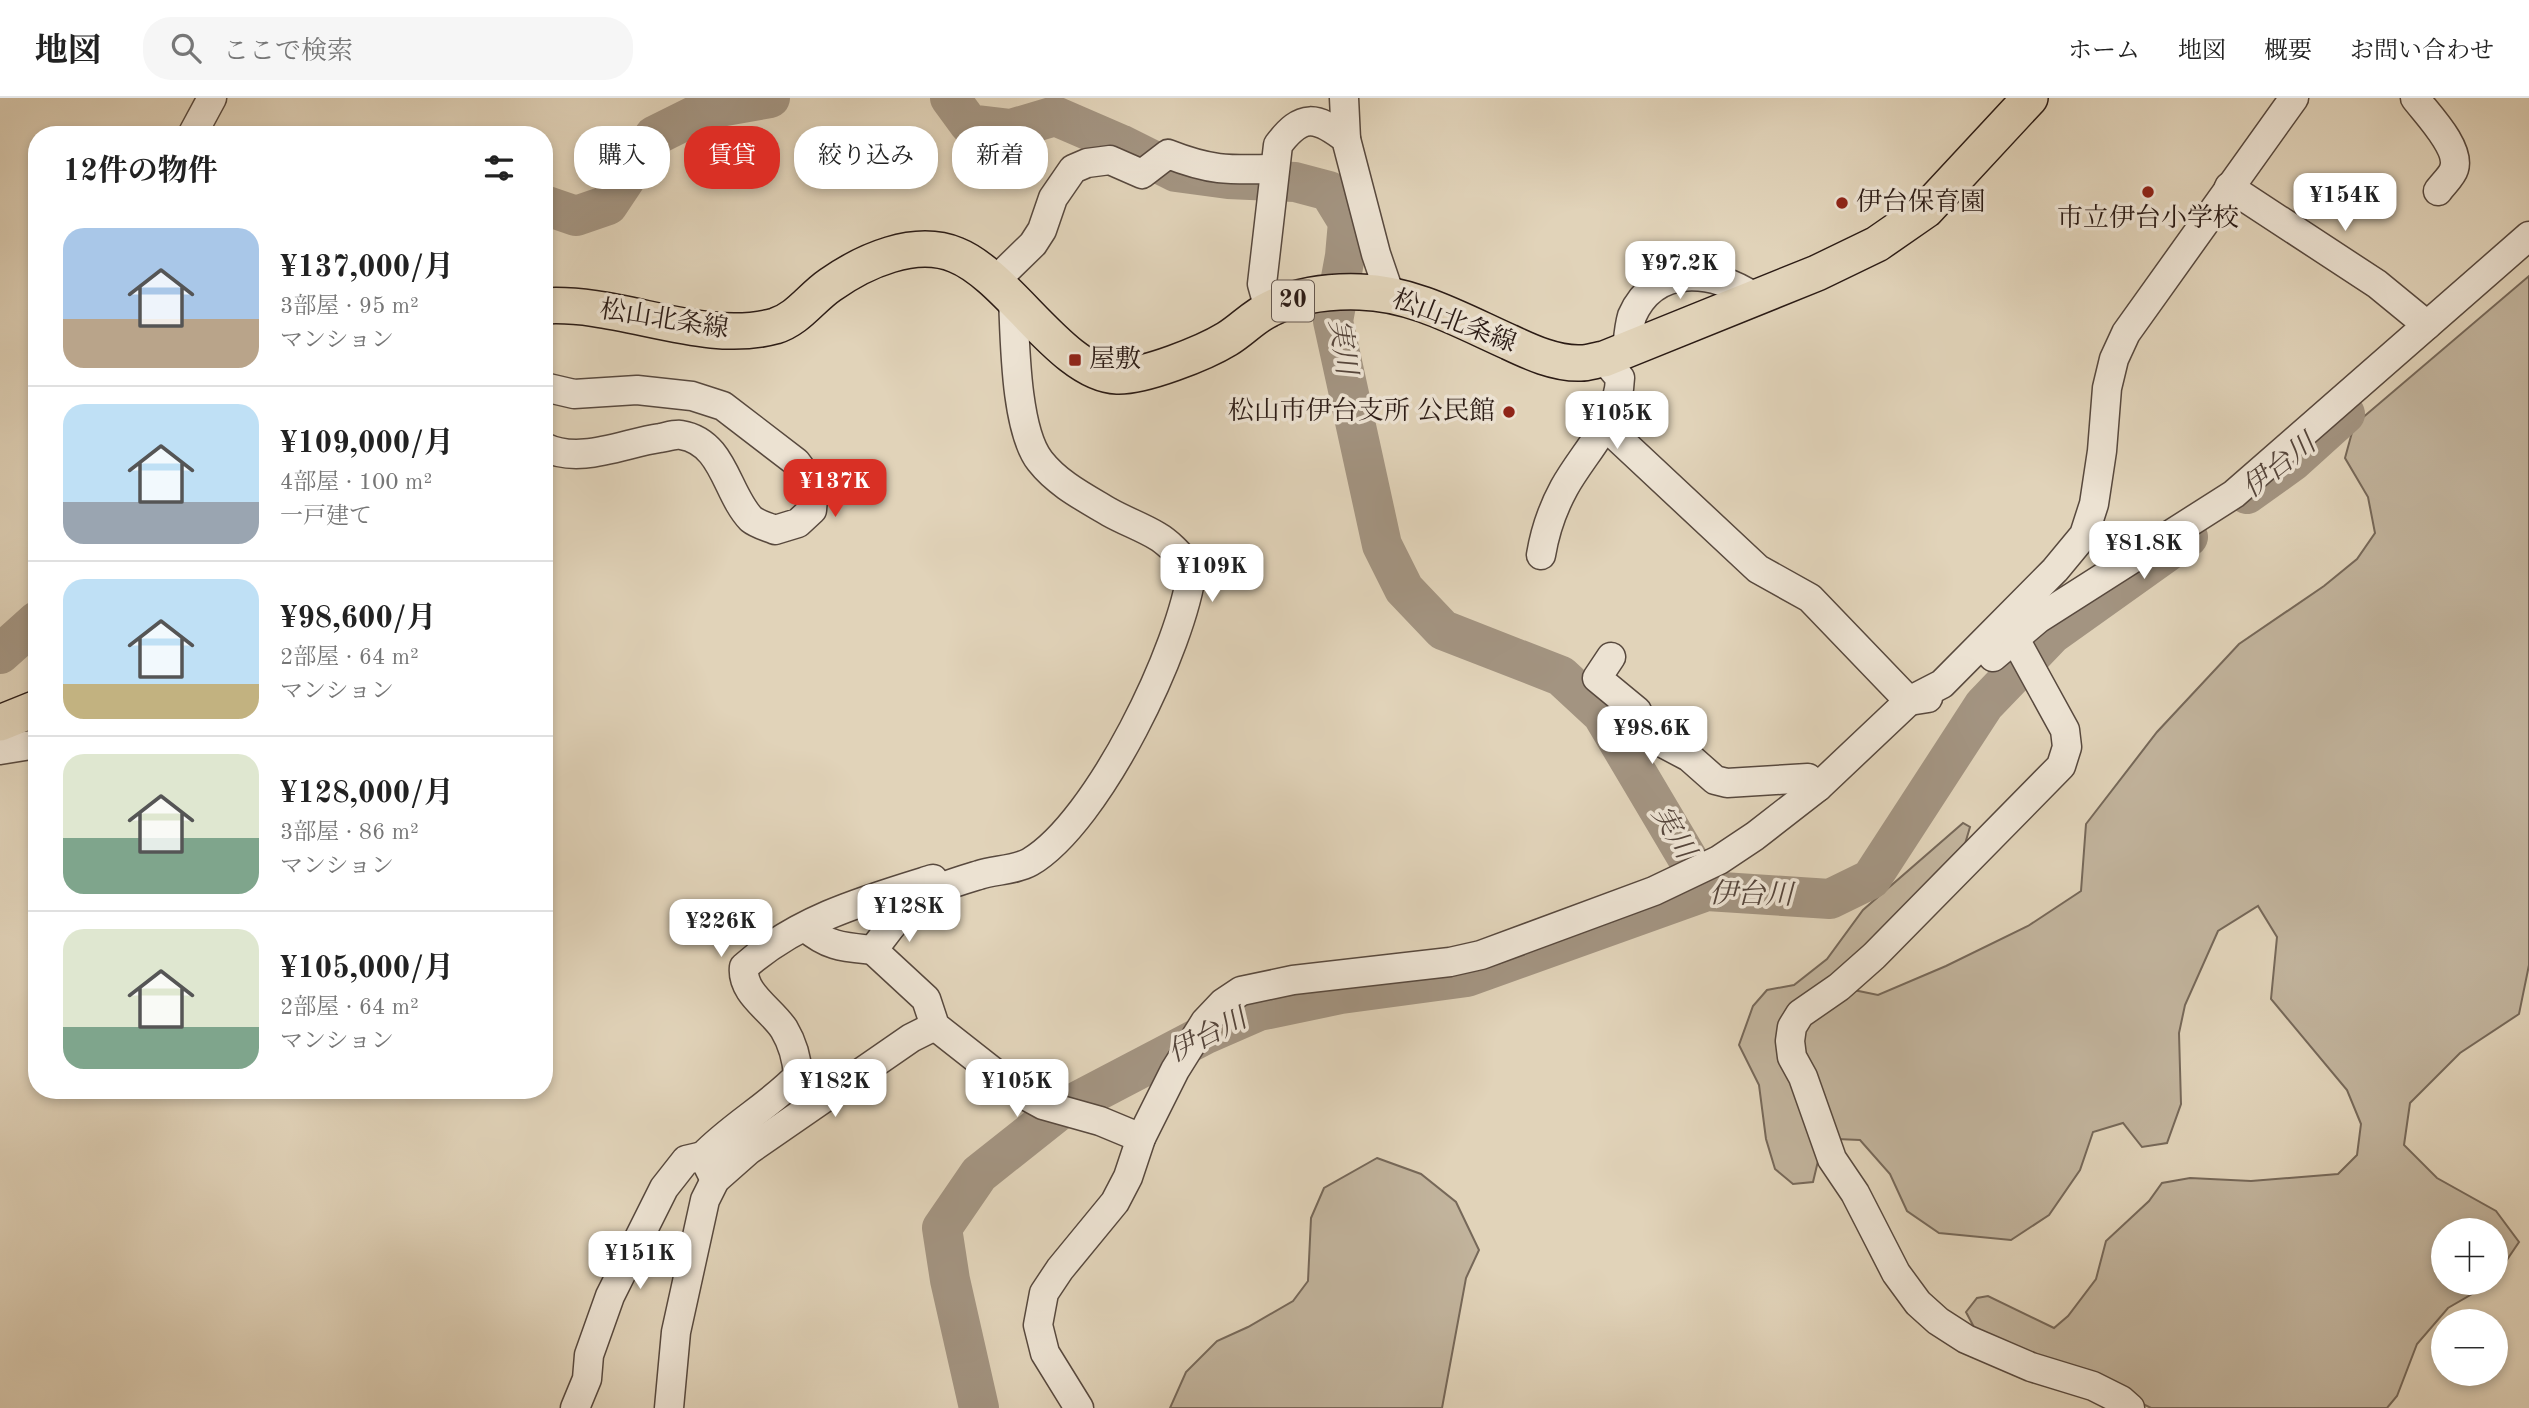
<!DOCTYPE html>
<html lang="ja">
<head>
<meta charset="utf-8">
<style>
	:root { --surface:#fff; --page:#f6f6f6; --text:#222; --muted:#767676; --line:#e0e0e0; --accent:#d93025 }
	body { margin:0; font-family:"Old Standard TT","Noto Serif JP",serif; background:var(--page); color:var(--text); height:100vh; display:flex; flex-direction:column; font-size:26px; white-space:nowrap }
	* { box-sizing:border-box; margin:0 }
	p { font-size:23px; color:var(--muted) }
	.icon { flex:none; width:38px; height:38px; fill:none; stroke:currentColor; stroke-width:2; stroke-linecap:round; stroke-linejoin:round }
	.map { position:relative; flex:1; overflow:hidden }
	.drawer { position:absolute; left:28px; top:28px; width:525px; height:973px; display:flex; flex-direction:column; background:var(--surface); border-radius:28px; box-shadow:0 4px 10px #0003 }
	.drawer>* { flex:none }
	.banner { position:absolute; left:574px; top:28px; width:665px; height:63px; display:flex; gap:14px }
	.controls { position:absolute; left:2431px; top:1120px; display:grid; gap:14px }
	.controls a { display:grid; place-items:center; width:77px; height:77px; border-radius:50%; background:var(--surface); box-shadow:0 4px 10px #0003; font-size:35px }
	.price { position:absolute; translate:-50% -60px; padding:0 16px; border-radius:14px; background:#fff; color:#222; font-size:23px; line-height:46px; filter:drop-shadow(0 2px 4px #0008) }
	.price::after { content:''; position:absolute; left:50%; top:42px; width:21px; height:16px; margin-left:-10px; background:inherit; clip-path:polygon(0 0,100% 0,50% 100%) }
	.price.on { background:var(--accent); color:#fff }
	ul { padding:0; list-style:none }
	li { display:flex; align-items:center; gap:21px; height:175px; padding:0 35px }
	li+li { border-top:2px solid var(--line) }
	li span { display:grid; place-items:center; flex:none; width:196px; height:140px; border-radius:21px; color:#555 }
	li>.icon { margin-inline-start:auto }
	span .icon { width:84px; height:84px; fill:#fffc; stroke-width:1 }
	li b { font-size:30px }
	h2 { display:flex; justify-content:space-between; align-items:center; height:84px; padding:0 35px; font-size:30px }
	.chip { padding:0 24px; border-radius:28px; background:var(--surface); box-shadow:0 4px 10px #0003; font-size:24px; line-height:63px }
	.chip.on { background:var(--accent); color:#fff }
	header { display:flex; align-items:center; gap:42px; box-sizing:border-box; height:98px; padding:0 35px; background:var(--surface); border-bottom:2px solid var(--line) }
	header strong { font-size:33px }
	nav { display:flex; gap:38px; margin-inline-start:auto; font-size:24px }
	.search { width:490px; height:63px; background:var(--page); display:flex; align-items:center; gap:18px; box-sizing:border-box; padding:0 24px; border-radius:28px; color:var(--muted); font-size:26px }
	.map>svg:first-child { display:block }
	.green { fill:#c2b49d; stroke:#766859; stroke-width:2 }
	.lines { fill:none; stroke-linecap:round; stroke-linejoin:round }
	.river { stroke:#a39481; stroke-width:40 }
	.minor-casing { stroke:#58493e; stroke-width:31 }
	.major-casing { stroke:#2b1b15; stroke-width:38 }
	.minor { stroke:#ece2d2; stroke-width:28 }
	.major { stroke:#e1d3b9; stroke-width:35 }
	.poi-dot { fill:#8f2418; stroke:#ece2d2; stroke-width:2.5 }
	.labels { text-anchor:middle; dominant-baseline:central; stroke-width:7; stroke-linejoin:round; paint-order:stroke }
	.shield { fill:#ece2d2; stroke:#65574e; stroke-width:2 }
	.shield-label { font-size:24px; font-weight:bold; fill:#2b1b15 }
	.poi-label { font-size:26px; fill:#2b1b15; stroke:#ece2d2; text-anchor:start }
	.street-label { font-size:26px; fill:#2b1b15; stroke:#ece2d2 }
	.water-label { font-size:28px; font-style:italic; fill:#55453b; stroke:#ece2d2 }
</style>
</head>
<body>
<header>
<strong>地図</strong>
<div class="search"><svg class="icon" aria-label="search" viewBox="0 0 24 24"><circle cx="10" cy="10" r="6"/><path d="M15 15l6 6"/></svg>ここで検索</div>
<nav><a>ホーム</a><a>地図</a><a>概要</a><a>お問い合わせ</a></nav>
</header>
<div class="map">
<svg width="2529" height="1310" viewBox="0 0 2529 1310">
	<rect width="100%" height="100%" fill="#e1d3b9"/>
	<filter id="stains"><feTurbulence type="fractalNoise" baseFrequency=".00286" numOctaves="4"/><feColorMatrix values="0 0 0 0 .2 0 0 0 0 .09 0 0 0 0 .02 0 0 0 .5 -.17"/></filter>
	<radialGradient id="worn" r=".72"><stop offset=".6" stop-color="#630" stop-opacity="0"/><stop offset="1" stop-color="#630" stop-opacity=".3"/></radialGradient>
	<!-- green -->
	<g class="green">
		<path d="M 2529,178 L 2529,867 L 2519,916 L 2460,955 L 2410,1005 L 2404,1047 L 2437,1080 L 2496,1113 L 2519,1144 L 2496,1178 L 2496,1132 L 2443,1132 L 2443,1185 L 2491,1185 L 2448,1210 L 2417,1246 L 2397,1298 L 2387,1310 L 2151,1310 L 2098,1284 L 1976,1233 L 1966,1214 L 1977,1200 L 1988,1198 L 2054,1230 L 2068,1218 L 2096,1181 L 2106,1143 L 2149,1103 L 2162,1085 L 2190,1080 L 2251,1083 L 2338,1076 L 2357,1057 L 2361,1026 L 2347,992 L 2271,901 L 2277,839 L 2258,808 L 2218,833 L 2185,907 L 2179,935 L 2181,1006 L 2167,1045 L 2142,1049 L 2123,1025 L 2093,1034 L 2080,1072 L 2049,1117 L 2011,1142 L 1939,1135 L 1907,1113 L 1890,1076 L 1860,1042 L 1837,1041 L 1818,1063 L 1813,1084 L 1793,1086 L 1775,1071 L 1766,1041 L 1759,987 L 1739,947 L 1753,908 L 1767,892 L 1794,887 L 1827,861 L 1863,812 L 1963,725 L 1970,729 L 1965,746 L 1843,878 L 1849,891 L 1878,897 L 1946,868 L 2028,828 L 2081,793 L 2086,726 L 2157,634 L 2239,546 L 2324,488 L 2357,461 L 2375,435 L 2368,399 L 2345,360 L 2354,327 Z"/>
		<path d="M 1377,1060 L 1421,1076 L 1456,1104 L 1479,1152 L 1466,1180 L 1442,1310 L 1170,1310 L 1186,1274 L 1217,1243 L 1248,1229 L 1293,1203 L 1308,1183 L 1311,1120 L 1324,1090 Z"/>
	</g>
	<g class="lines">
		<!-- river -->
		<g class="river">
			<path d="M 950,0 L 969,26 L 1011,31 L 1055,18 L 1120,46 L 1176,74 L 1228,81 L 1295,84 L 1329,93 L 1348,124 L 1345,158 L 1333,223 L 1382,447 L 1404,491 L 1443,532 L 1561,578 L 1602,616 L 1707,793"/>
			<path d="M 544,107 L 576,118 L 608,107 L 654,38 L 708,11 L 770,0"/>
			<path d="M 2247,396 L 2293,363 L 2345,316"/>
			<path d="M 0,556 L 37,523"/>
			<path d="M 979,1310 L 950,1182 L 942,1130 L 979,1076 L 1057,1014 L 1204,937 L 1259,913 L 1341,896 L 1467,879 L 1707,793 L 1830,801 L 1871,781 L 1984,607 L 2052,536 L 2188,439"/>
		</g>
		<defs>
			<g id="minor">
				<path d="M 1344,0 L 1346,41"/>
				<path d="M 2415,0 C 2427,16 2461,50 2454,71 C 2452,78 2443,86 2438,93"/>
				<path d="M 192,37 L 212,0"/>
				<path d="M 2229,89 L 2377,186 L 2427,227"/>
				<path d="M 994,184 L 1033,146 L 1042,132 L 1053,100 L 1073,71 L 1087,65 L 1110,62 L 1142,76 L 1168,56 C 1211,73 1229,72 1274,71"/>
				<path d="M 1013,200 C 1015,241 1015,331 1040,363 C 1058,386 1084,399 1109,414 C 1125,423 1142,429 1157,438 C 1171,446 1182,460 1192,471 C 1183,548 1098,724 1030,764 C 1016,772 994,772 979,777 C 956,784 924,793 907,810 C 894,823 884,838 873,852 L 926,901 L 935,928 L 1019,994 L 1043,1007 L 1100,1023 L 1141,1040"/>
				<path d="M 1269,211 L 1262,186 L 1278,47 C 1302,15 1316,18 1346,41 L 1376,156 L 1390,197"/>
				<path d="M 1627,251 C 1628,241 1629,228 1632,218 C 1655,165 1714,172 1754,199"/>
				<path d="M 544,289 L 574,296 L 637,292 L 692,298 L 723,308 L 796,364 L 814,388 L 812,412 L 798,425 L 775,432 C 768,429 757,426 751,421 C 726,395 724,344 681,337 C 675,336 666,339 660,340 C 624,345 580,367 544,349"/>
				<path d="M 1604,327 L 1758,471 L 1810,500 L 1909,603 L 1928,600"/>
				<path d="M 1541,457 C 1545,433 1552,412 1564,390 C 1583,355 1619,322 1620,280 L 1604,261"/>
				<path d="M 2015,541 L 2065,632 L 2067,649 L 2061,668 L 1874,858 L 1839,889 L 1800,916 L 1792,929 L 1790,943 L 1792,959 L 1803,979 L 1832,1061 L 1855,1095 L 1896,1175 L 1918,1205 L 1938,1223 L 1966,1241 L 2031,1269 L 2093,1288 L 2121,1302 L 2130,1310"/>
				<path d="M 1611,559 L 1597,580 L 1637,613 L 1643,629 L 1655,641 L 1689,659 L 1715,682 L 1727,685 L 1808,680 L 1818,689"/>
				<path d="M 1993,559 L 2038,521 L 2234,396 L 2529,138"/>
				<path d="M 0,652 L 37,646"/>
				<path d="M 805,829 C 829,849 843,849 873,852"/>
				<path d="M 715,1082 L 703,1058 C 732,1028 769,1008 798,978 C 797,961 793,946 784,931 C 771,911 741,895 744,869 C 798,821 865,802 933,781"/>
				<path d="M 575,1310 L 587,1281 L 589,1257 L 610,1198 L 664,1090 L 686,1062 L 703,1058"/>
				<path d="M 669,1310 L 676,1234 L 705,1102 L 715,1082 L 749,1052 L 911,940 L 935,928"/>
				<path d="M 1079,1310 L 1045,1255 L 1038,1227 L 1044,1195 L 1060,1171 L 1115,1104 L 1128,1079 L 1141,1040 L 1175,972 L 1205,924 L 1223,905 L 1241,893 L 1293,882 L 1450,864 L 1481,857 L 1654,793 L 1719,762 L 1755,738 L 1818,689 L 1909,603 L 1942,586 L 2055,472 L 2084,437 L 2094,406 L 2102,353 L 2107,290 L 2114,261 L 2126,235 L 2294,0"/>
			</g>
			<g id="major">
				<path d="M 544,208 C 620,203 703,248 775,228 C 798,221 811,200 830,187 C 864,163 915,140 956,157 C 1009,178 1062,276 1117,278 C 1144,279 1204,255 1227,241 C 1242,232 1254,218 1270,211 C 1297,197 1330,193 1360,194 C 1413,195 1462,223 1509,244 C 1530,254 1556,266 1581,265 C 1588,265 1596,262 1604,261 L 1817,175 L 1877,146 L 1926,112 L 2030,0"/>
				<path d="M 0,625 L 37,610"/>
			</g>
		</defs>
		<!-- minor casing -->
		<use href="#minor" class="minor-casing"/>
		<!-- major casing -->
		<use href="#major" class="major-casing"/>
		<!-- minor -->
		<use href="#minor" class="minor"/>
		<!-- major -->
		<use href="#major" class="major"/>
	</g>
	<!-- markers -->
	<g class="poi-dot">
		<circle cx="2148" cy="94" r="7"/>
		<circle cx="1842" cy="105" r="7"/>
		<rect x="1068" y="255" width="14" height="14" rx="3.5"/>
		<circle cx="1509" cy="314" r="7"/>
	</g>
	<g class="labels">
		<!-- shield labels -->
		<rect class="shield" x="1272" y="182.5" width="42" height="41" rx="5"/>
		<g class="shield-label">
			<text x="1293" y="203">20</text>
		</g>
		<!-- poi labels -->
		<g class="poi-label">
			<text x="1856" y="105">伊台保育園</text>
			<text x="2148" y="121" text-anchor="middle">市立伊台小学校</text>
			<text x="1089" y="262">屋敷</text>
			<text x="1495" y="314" text-anchor="end">松山市伊台支所 公民館</text>
		</g>
		<!-- street labels -->
		<g class="street-label">
			<text transform="translate(664 222) rotate(9)">松山北条線</text>
			<text transform="translate(1454 224) rotate(21)">松山北条線</text>
		</g>
		<!-- water labels -->
		<g class="water-label">
			<text transform="translate(1341 249) rotate(81)">実川</text>
			<text transform="translate(2280 369) rotate(-38)">伊台川</text>
			<text transform="translate(1672 735) rotate(59)">実川</text>
			<text transform="translate(1751 798) rotate(1)">伊台川</text>
			<text transform="translate(1208 939) rotate(-27)">伊台川</text>
		</g>
	</g>
	<rect width="100%" height="100%" filter="url(#stains)"/>
	<rect width="100%" height="100%" fill="url(#worn)"/>
</svg>
<div class="controls">
<a>+</a>
<a>−</a>
</div>
<b class="price" style="left:2345px;top:135px">¥154K</b>
<b class="price" style="left:1680px;top:203px">¥97.2K</b>
<b class="price" style="left:1617px;top:353px">¥105K</b>
<b class="price on" style="left:835px;top:421px">¥137K</b>
<b class="price" style="left:2144px;top:483px">¥81.8K</b>
<b class="price" style="left:1212px;top:506px">¥109K</b>
<b class="price" style="left:1652px;top:668px">¥98.6K</b>
<b class="price" style="left:909px;top:846px">¥128K</b>
<b class="price" style="left:721px;top:861px">¥226K</b>
<b class="price" style="left:835px;top:1021px">¥182K</b>
<b class="price" style="left:1017px;top:1021px">¥105K</b>
<b class="price" style="left:640px;top:1193px">¥151K</b>
<div class="banner">
<a class="chip">購入</a>
<a class="chip on">賃貸</a>
<a class="chip">絞り込み</a>
<a class="chip">新着</a>
</div>
<section class="drawer">
<h2>12件の物件<svg class="icon" aria-label="filters" viewBox="0 0 24 24"><path d="M4 7h16M4 17h16"/><circle cx="9" cy="7" r="2"/><circle cx="15" cy="17" r="2"/></svg></h2>
<ul>
<li><span style="background:linear-gradient(#a9c7e8 65%,#b9a48a 0)"><svg class="icon" aria-label="home" viewBox="0 0 24 24"><path d="M3 11l9-7 9 7M6 9v11h12V9"/></svg></span><div><b>¥137,000/月</b><p>3部屋 · 95 m²</p><p>マンション</p></div></li>
<li><span style="background:linear-gradient(#bfe0f5 70%,#9aa5b1 0)"><svg class="icon" aria-label="home" viewBox="0 0 24 24"><path d="M3 11l9-7 9 7M6 9v11h12V9"/></svg></span><div><b>¥109,000/月</b><p>4部屋 · 100 m²</p><p>一戸建て</p></div></li>
<li><span style="background:linear-gradient(#bfe0f5 75%,#c2b280 0)"><svg class="icon" aria-label="home" viewBox="0 0 24 24"><path d="M3 11l9-7 9 7M6 9v11h12V9"/></svg></span><div><b>¥98,600/月</b><p>2部屋 · 64 m²</p><p>マンション</p></div></li>
<li><span style="background:linear-gradient(#dfe7d0 60%,#7fa58c 0)"><svg class="icon" aria-label="home" viewBox="0 0 24 24"><path d="M3 11l9-7 9 7M6 9v11h12V9"/></svg></span><div><b>¥128,000/月</b><p>3部屋 · 86 m²</p><p>マンション</p></div></li>
<li><span style="background:linear-gradient(#dfe7d0 70%,#7fa58c 0)"><svg class="icon" aria-label="home" viewBox="0 0 24 24"><path d="M3 11l9-7 9 7M6 9v11h12V9"/></svg></span><div><b>¥105,000/月</b><p>2部屋 · 64 m²</p><p>マンション</p></div></li>
</ul>
</section>
</div>
</body>
</html>
